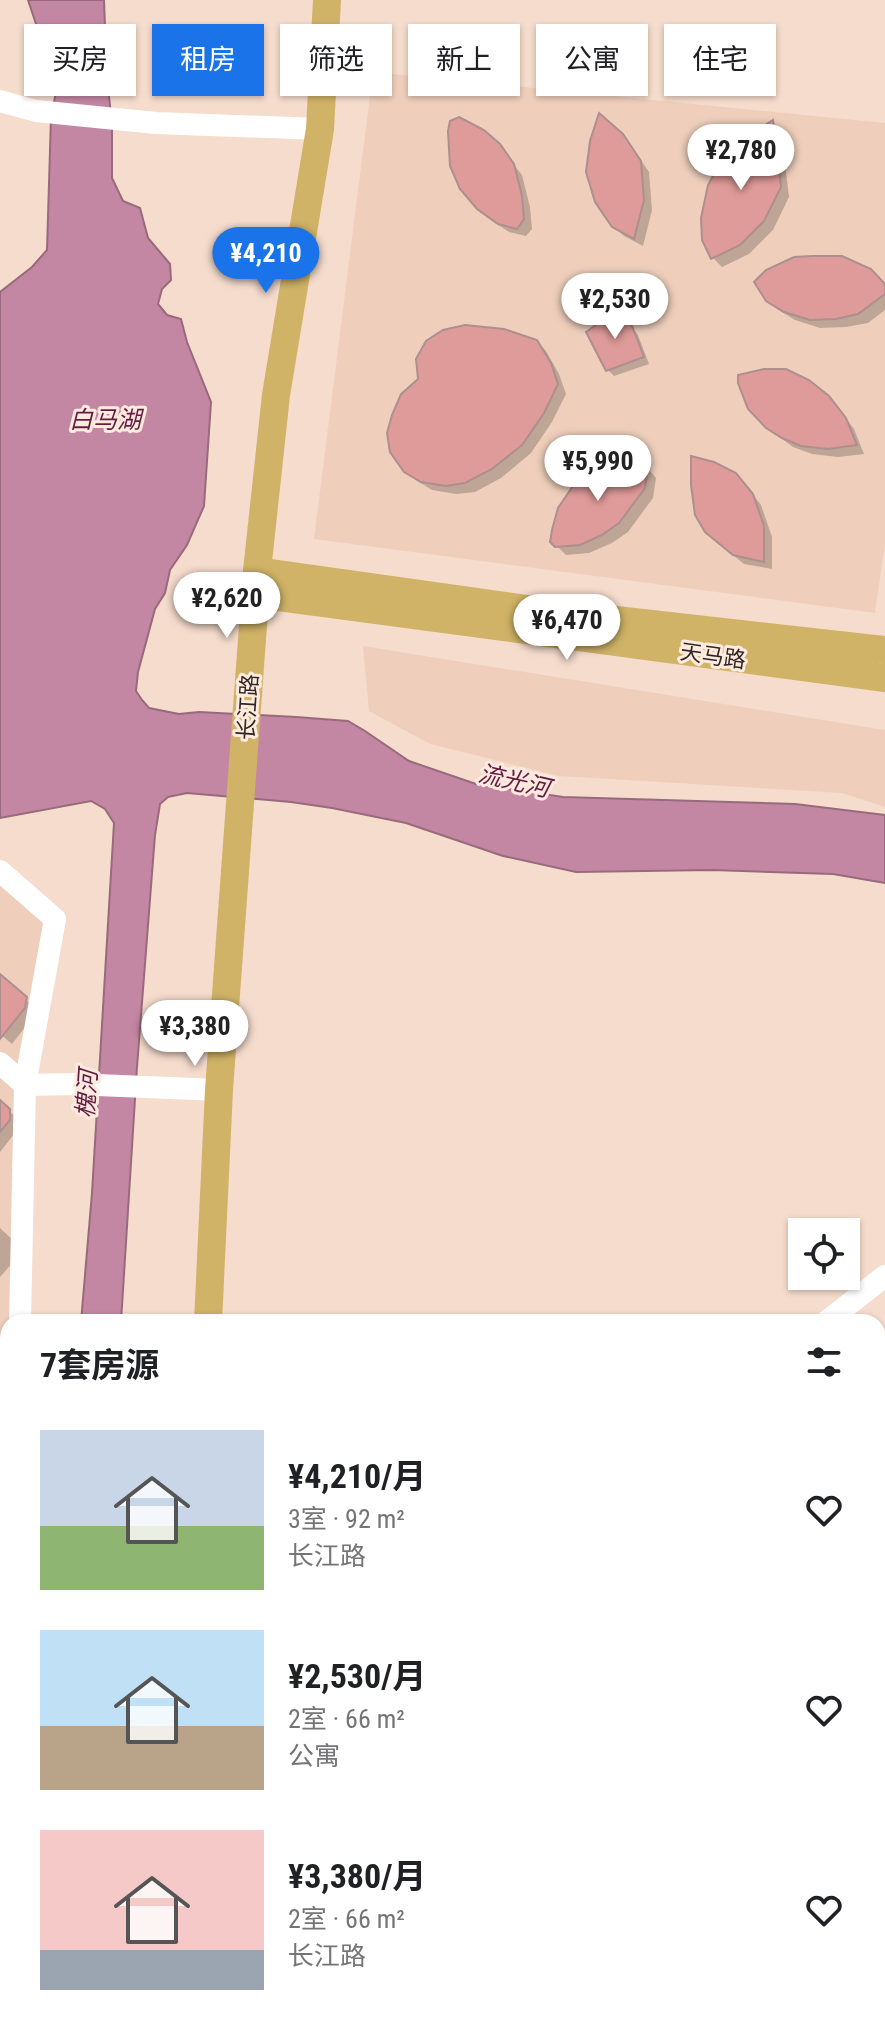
<!DOCTYPE html>
<html lang="zh">
<head>
<meta charset="utf-8">
<style>
	:root { --surface:#fff; --page:#f2f2f2; --text:#202124; --muted:#757577; --accent:#1a73e8 }
	body { margin:0; font-family:"Roboto Condensed","Noto Sans SC",sans-serif; background:var(--page); color:var(--text); height:100vh; display:flex; flex-direction:column; font-size:30px; white-space:nowrap }
	* { box-sizing:border-box; margin:0 }
	p { font-size:26px; color:var(--muted) }
	.icon { flex:none; width:44px; height:44px; fill:none; stroke:currentColor; stroke-width:2; stroke-linecap:round; stroke-linejoin:round }
	.map { position:relative; flex:1; overflow:hidden }
	.drawer { position:absolute; left:0px; top:1314px; width:886px; height:712px; display:flex; flex-direction:column; background:var(--surface); border-radius:24px 24px 0 0; box-shadow:0 2px 6px #0004 }
	.drawer>* { flex:none }
	.banner { position:absolute; left:24px; top:24px; width:838px; height:72px; display:flex; gap:16px }
	.buttons { position:absolute; left:788px; top:1218px; display:grid; gap:16px }
	.buttons a { display:grid; place-items:center; width:72px; height:72px; border-radius:0px; background:var(--surface); box-shadow:0 2px 6px #0004; font-size:40px }
	.price { position:absolute; translate:-50% -68px; padding:0 18px; border-radius:28px; background:#fff; color:#222; font-size:26px; line-height:52px; filter:drop-shadow(0 2px 4px #0008) }
	.price::after { content:''; position:absolute; left:50%; top:48px; width:24px; height:18px; margin-left:-12px; background:inherit; clip-path:polygon(0 0,100% 0,50% 100%) }
	.price.current { background:var(--accent); color:#fff }
	ul { padding:0; list-style:none }
	li { display:flex; align-items:center; gap:24px; height:200px; padding:0 40px }
	li span { display:grid; place-items:center; flex:none; width:224px; height:160px; border-radius:0px; color:#555 }
	li>.icon { margin-inline-start:auto }
	span .icon { width:96px; height:96px; fill:#fffc; stroke-width:1 }
	li b { font-size:34px }
	h2 { display:flex; justify-content:space-between; align-items:center; height:96px; padding:0 40px; font-size:34px }
	.tag { padding:0 28px; border-radius:0px; background:var(--surface); box-shadow:0 2px 6px #0004; font-size:28px; line-height:72px }
	.tag.current { background:var(--accent); color:#fff }
	.map>svg:first-child { display:block }
	.built { fill:#efcfbc }
	.water { fill:#c487a3; stroke:#986a7c; stroke-width:2 }
	.shadow { fill:#0003 }
	.building { fill:#df9b99; stroke:#ac8f8e; stroke-width:2 }
	.lines { fill:none; stroke-linecap:round; stroke-linejoin:round }
	.minor { stroke:#fff; stroke-width:22 }
	.major { stroke:#d0b367; stroke-width:28 }
	.labels { text-anchor:middle; dominant-baseline:central; stroke-width:6; stroke-linejoin:round; paint-order:stroke }
	.street-label { font-size:22px; fill:#302722; stroke:#feeade }
	.water-label { font-size:24px; font-style:italic; fill:#641c43; stroke:#feeade }
</style>
</head>
<body>
<div class="map">
<svg width="885" height="2026" viewBox="0 0 885 2026">
	<rect width="100%" height="100%" fill="#f5dccd"/>
	<!-- built -->
	<g class="built">
		<path d="M 373,72 L 885,123 L 885,543 L 875,613 L 314,539 Z"/>
		<path d="M 363,646 L 885,730 L 885,807 L 842,793 L 559,776 L 430,744 L 369,711 Z"/>
		<path d="M 0,871 L 55,919 L 25,1085 L 20,1322 L 8,1322 L 8,1397 L 0,1440 Z"/>
	</g>
	<!-- water -->
	<g class="water">
		<path d="M 28,0 L 104,0 L 107,80 L 112,122 L 112,178 L 123,201 L 140,208 L 148,238 L 170,264 L 171,280 L 162,289 L 158,304 L 167,315 L 181,319 L 187,342 L 211,402 L 204,506 L 187,545 L 170,570 L 165,593 L 155,609 L 138,672 L 136,691 L 142,700 L 149,708 L 179,714 L 199,712 L 296,717 L 348,721 L 365,731 L 409,761 L 476,784 L 563,797 L 795,804 L 885,815 L 885,883 L 833,874 L 712,870 L 576,872 L 503,856 L 406,823 L 332,808 L 291,802 L 187,793 L 168,797 L 160,804 L 155,835 L 137,1067 L 121,1322 L 81,1322 L 92,1193 L 114,823 L 105,809 L 91,801 L 0,818 L 0,292 L 32,267 L 47,250 L 51,117 L 59,77 L 36,24 Z"/>
		<path d="M 8,1732 L 8,1919 L 0,1943 L 0,1757 Z"/>
	</g>
	<!-- shadow -->
	<g class="shadow">
		<path d="M 773,122 L 781,131 L 789,197 L 773,230 L 749,254 L 722,267 L 713,258 L 704,239 Z"/>
		<path d="M 621,135 L 631,145 L 649,172 L 652,210 L 643,246 L 624,236 L 614,226 Z"/>
		<path d="M 499,146 L 522,175 L 530,207 L 532,229 L 526,236 L 509,232 L 488,218 L 479,208 Z"/>
		<path d="M 885,286 L 885,310 L 868,323 L 846,327 L 820,328 L 795,320 L 777,309 L 767,300 Z"/>
		<path d="M 625,318 L 638,335 L 649,364 L 614,376 L 608,370 Z"/>
		<path d="M 536,341 L 546,351 L 559,374 L 566,394 L 552,422 L 531,453 L 501,478 L 475,492 L 456,494 L 432,490 L 416,480 L 406,471 Z"/>
		<path d="M 750,408 L 838,408 L 854,429 L 864,454 L 838,457 L 812,454 L 793,447 L 778,436 Z"/>
		<path d="M 642,462 L 656,478 L 653,498 L 628,532 L 612,543 L 589,553 L 566,555 L 553,542 Z"/>
		<path d="M 745,484 L 761,505 L 772,537 L 772,569 L 744,564 L 716,541 Z"/>
		<path d="M 0,977 L 35,1008 L 33,1017 L 12,1044 L 0,1034 Z"/>
		<path d="M 0,1103 L 19,1120 L 18,1129 L 0,1152 Z"/>
		<path d="M 0,1228 L 16,1243 L 16,1259 L 0,1277 Z"/>
	</g>
	<!-- building -->
	<g class="building">
		<path d="M 599,113 L 623,134 L 641,161 L 644,200 L 634,239 L 612,227 L 595,202 L 586,172 L 590,141 Z"/>
		<path d="M 459,117 L 484,130 L 500,144 L 514,164 L 522,196 L 524,219 L 517,229 L 498,224 L 477,209 L 460,189 L 450,166 L 448,131 L 450,121 Z"/>
		<path d="M 773,120 L 781,187 L 764,221 L 740,245 L 711,259 L 702,240 L 701,218 L 708,185 L 728,148 Z"/>
		<path d="M 813,256 L 842,256 L 871,269 L 885,284 L 885,294 L 858,314 L 836,319 L 810,320 L 784,312 L 766,301 L 754,282 L 766,270 L 794,257 Z"/>
		<path d="M 618,309 L 632,326 L 644,357 L 606,371 L 586,332 Z"/>
		<path d="M 465,325 L 504,329 L 537,340 L 551,363 L 558,384 L 544,413 L 522,445 L 492,469 L 465,483 L 446,486 L 421,482 L 404,472 L 390,452 L 387,433 L 392,415 L 401,394 L 418,379 L 416,359 L 426,341 L 443,330 Z"/>
		<path d="M 764,369 L 786,369 L 809,380 L 829,396 L 846,418 L 857,445 L 828,449 L 801,446 L 782,438 L 766,428 L 748,409 L 738,383 L 738,375 Z"/>
		<path d="M 691,456 L 714,462 L 736,473 L 753,494 L 764,526 L 764,562 L 733,555 L 705,532 L 695,515 L 691,485 Z"/>
		<path d="M 642,460 L 648,467 L 645,488 L 619,523 L 602,535 L 580,545 L 555,547 L 550,542 L 552,530 L 558,508 L 573,486 L 590,474 L 611,464 Z"/>
		<path d="M 0,974 L 27,997 L 25,1008 L 0,1039 Z"/>
		<path d="M 0,1100 L 10,1109 L 10,1120 L 0,1132 Z"/>
	</g>
	<g class="lines">
		<!-- minor -->
		<g class="minor">
			<path d="M 0,101 L 36,111 L 156,123 L 320,129"/>
			<path d="M 0,871 L 55,919 L 25,1085 L 20,1322"/>
			<path d="M 0,1063 L 25,1085 L 73,1084 L 219,1090"/>
			<path d="M 826,1322 L 885,1276"/>
			<path d="M 0,1440 L 8,1397"/>
			<path d="M 878,1508 L 885,1518"/>
			<path d="M 0,1719 L 8,1726"/>
			<path d="M 878,1789 L 885,1799"/>
			<path d="M 878,1911 L 885,1921"/>
			<path d="M 878,1962 L 885,1960"/>
			<path d="M 590,2018 L 614,2026"/>
			<path d="M 332,2026 L 333,2018"/>
			<path d="M 682,2026 L 688,2018"/>
		</g>
		<!-- major -->
		<g class="major">
			<path d="M 257,571 L 563,614 L 885,650"/>
			<path d="M 256,594 L 885,678"/>
			<path d="M 208,1322 L 219,1090 L 257,571 L 276,395 L 320,129 L 327,0"/>
			<path d="M 0,1958 L 8,1961"/>
			<path d="M 0,1986 L 8,1989"/>
			<path d="M 82,2018 L 101,2026"/>
			<path d="M 160,2018 L 180,2026"/>
		</g>
	</g>
	<g class="labels">
		<!-- street labels -->
		<g class="street-label">
			<text transform="translate(713 656) rotate(8)">天马路</text>
			<text transform="translate(248 707) rotate(-86)">长江路</text>
		</g>
		<!-- water labels -->
		<g class="water-label">
			<text x="105" y="420">白马湖</text>
			<text transform="translate(514 781) rotate(13)">流光河</text>
			<text transform="translate(87 1094) rotate(-86)">槐河</text>
		</g>
	</g>
</svg>
<div class="buttons">
<a><svg class="icon" aria-label="locate" viewBox="0 0 24 24"><circle cx="12" cy="12" r="6"/><path d="M12 2v4M12 18v4M2 12h4M18 12h4"/></svg></a>
</div>
<b class="price" style="left:741px;top:192px">¥2,780</b>
<b class="price current" style="left:266px;top:295px">¥4,210</b>
<b class="price" style="left:615px;top:341px">¥2,530</b>
<b class="price" style="left:598px;top:503px">¥5,990</b>
<b class="price" style="left:227px;top:640px">¥2,620</b>
<b class="price" style="left:567px;top:662px">¥6,470</b>
<b class="price" style="left:195px;top:1068px">¥3,380</b>
<div class="banner">
<a class="tag">买房</a>
<a class="tag current">租房</a>
<a class="tag">筛选</a>
<a class="tag">新上</a>
<a class="tag">公寓</a>
<a class="tag">住宅</a>
</div>
<section class="drawer">
<h2>7套房源<svg class="icon" aria-label="filters" viewBox="0 0 24 24"><path d="M4 7h16M4 17h16"/><circle cx="9" cy="7" r="2"/><circle cx="15" cy="17" r="2"/></svg></h2>
<ul>
<li><span style="background:linear-gradient(#c9d6e8 60%,#8fb573 0)"><svg class="icon" aria-label="home" viewBox="0 0 24 24"><path d="M3 11l9-7 9 7M6 9v11h12V9"/></svg></span><div><b>¥4,210/月</b><p>3室 · 92 m²</p><p>长江路</p></div><svg class="icon" aria-label="heart" viewBox="0 0 24 24"><path d="M12 20l-8-8c-3-5 5-10 8-4 3-6 11-1 8 4z"/></svg></li>
<li><span style="background:linear-gradient(#bfe0f5 60%,#b9a48a 0)"><svg class="icon" aria-label="home" viewBox="0 0 24 24"><path d="M3 11l9-7 9 7M6 9v11h12V9"/></svg></span><div><b>¥2,530/月</b><p>2室 · 66 m²</p><p>公寓</p></div><svg class="icon" aria-label="heart" viewBox="0 0 24 24"><path d="M12 20l-8-8c-3-5 5-10 8-4 3-6 11-1 8 4z"/></svg></li>
<li><span style="background:linear-gradient(#f6c9c9 75%,#9aa5b1 0)"><svg class="icon" aria-label="home" viewBox="0 0 24 24"><path d="M3 11l9-7 9 7M6 9v11h12V9"/></svg></span><div><b>¥3,380/月</b><p>2室 · 66 m²</p><p>长江路</p></div><svg class="icon" aria-label="heart" viewBox="0 0 24 24"><path d="M12 20l-8-8c-3-5 5-10 8-4 3-6 11-1 8 4z"/></svg></li>
</ul>
</section>
</div>
</body>
</html>
